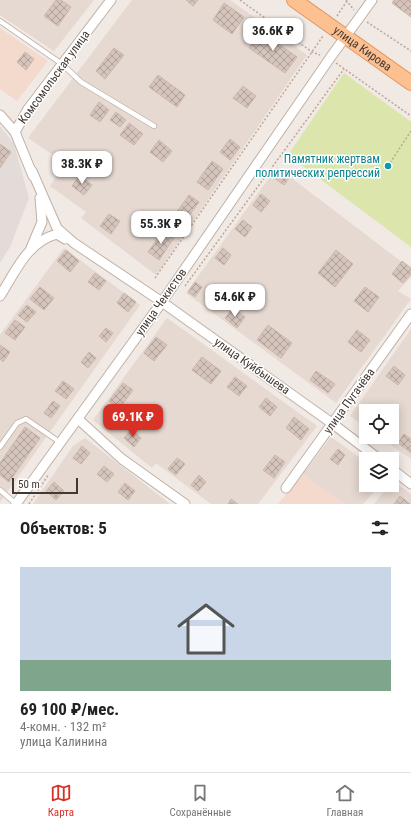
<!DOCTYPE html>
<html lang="ru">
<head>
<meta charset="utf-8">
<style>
	:root { --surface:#fff; --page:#f2f2f2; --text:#222; --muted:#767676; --line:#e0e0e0; --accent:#d93025 }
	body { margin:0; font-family:"Roboto Condensed",sans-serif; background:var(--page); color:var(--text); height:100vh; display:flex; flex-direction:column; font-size:15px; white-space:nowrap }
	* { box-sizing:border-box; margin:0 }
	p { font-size:13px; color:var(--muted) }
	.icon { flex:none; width:22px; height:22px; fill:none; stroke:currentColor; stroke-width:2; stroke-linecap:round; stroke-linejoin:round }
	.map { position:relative; height:504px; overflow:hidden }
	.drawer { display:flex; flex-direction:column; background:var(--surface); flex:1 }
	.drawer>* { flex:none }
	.controls { position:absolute; left:359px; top:404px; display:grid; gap:8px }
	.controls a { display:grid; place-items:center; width:40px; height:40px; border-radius:0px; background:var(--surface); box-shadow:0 2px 10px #0003; font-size:20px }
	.scale { position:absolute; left:12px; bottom:10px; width:66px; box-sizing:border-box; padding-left:4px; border:2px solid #433833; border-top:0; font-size:11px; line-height:14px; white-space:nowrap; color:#433833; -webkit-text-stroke:3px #fff; paint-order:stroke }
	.price { position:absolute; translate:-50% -34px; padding:0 9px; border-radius:8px; background:#fff; color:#222; font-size:13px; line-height:26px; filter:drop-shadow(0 1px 2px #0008) }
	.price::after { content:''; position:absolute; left:50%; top:24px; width:12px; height:9px; margin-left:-6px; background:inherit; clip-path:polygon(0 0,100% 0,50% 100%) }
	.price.selected { background:var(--accent); color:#fff }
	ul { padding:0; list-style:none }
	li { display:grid; align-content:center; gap:8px; height:212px; padding:0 20px }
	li+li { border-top:1px solid var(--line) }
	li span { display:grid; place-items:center; height:124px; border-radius:0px; color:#555 }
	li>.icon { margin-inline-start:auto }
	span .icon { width:72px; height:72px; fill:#fffc; stroke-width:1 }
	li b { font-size:17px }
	h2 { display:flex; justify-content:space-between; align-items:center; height:48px; padding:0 20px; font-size:17px }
	.tabs { display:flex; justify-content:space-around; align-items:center; height:56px; border-top:1px solid var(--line); background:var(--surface); font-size:11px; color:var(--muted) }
	.tabs a { display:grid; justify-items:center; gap:2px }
	.tabs .selected { color:var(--accent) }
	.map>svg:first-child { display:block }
	.residential { fill:#e5d9d1 }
	.commercial { fill:#f4d9cd }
	.industrial { fill:#e3dbd8 }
	.green { fill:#dbe5ac }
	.building { fill:url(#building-cross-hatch); stroke:#cdb7ac }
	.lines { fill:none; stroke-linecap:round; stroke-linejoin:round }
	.service-casing { stroke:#bfb1a9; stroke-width:6 }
	.minor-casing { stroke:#bfb1a9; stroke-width:11 }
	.primary-casing { stroke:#e19762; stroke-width:16 }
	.path { stroke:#bea697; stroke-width:1.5; stroke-dasharray:2 2; stroke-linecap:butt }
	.service { stroke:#fff; stroke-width:4.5 }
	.minor { stroke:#fff; stroke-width:9 }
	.primary { stroke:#fcc091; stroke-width:14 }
	.culture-dot { fill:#0f9aa8; stroke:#fff; stroke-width:1.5 }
	.labels { text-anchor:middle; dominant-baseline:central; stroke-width:3; stroke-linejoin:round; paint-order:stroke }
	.street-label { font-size:12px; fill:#433833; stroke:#fff }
	.culture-label { font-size:12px; fill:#0d838f; stroke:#fff; text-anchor:end }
</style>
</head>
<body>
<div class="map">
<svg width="411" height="504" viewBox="0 0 411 504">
	<defs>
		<pattern id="building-cross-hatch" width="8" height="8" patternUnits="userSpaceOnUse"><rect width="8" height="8" fill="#d5c4bc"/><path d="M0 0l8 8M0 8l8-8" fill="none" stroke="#aea099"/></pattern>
	</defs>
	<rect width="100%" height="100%" fill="#f1e9e3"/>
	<!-- residential -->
	<g class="residential">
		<path d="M 0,0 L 94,0 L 54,51 L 0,15 Z"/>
		<path d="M 132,0 L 230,0 L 307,55 L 156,275 L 81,218 L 86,212 L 50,186 L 65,163 L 28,138 Z"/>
		<path d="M 277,167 L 411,269 L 411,277 L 398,291 L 411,299 L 336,403 L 186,293 Z"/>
		<path d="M 64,248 L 140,305 L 0,502 L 0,335 Z"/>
		<path d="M 167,318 L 317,426 L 258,504 L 211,504 L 156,463 L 152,468 L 93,420 Z"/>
		<path d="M 411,329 L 411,459 L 380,437 L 392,437 L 392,411 L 366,411 L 366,427 L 350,416 Z"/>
		<path d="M 331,437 L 366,462 L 366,485 L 380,485 L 363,504 L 344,504 L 303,474 Z"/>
		<path d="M 85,438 L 170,504 L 33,504 L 73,446 Z"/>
		<path d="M 393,481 L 411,494 L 411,504 L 374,504 L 389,485 L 392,485 Z"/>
	</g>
	<!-- commercial -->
	<g class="commercial">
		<path d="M 0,28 L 48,61 L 17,101 L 0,89 Z"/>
		<path d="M 303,474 L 344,504 L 278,504 Z"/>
	</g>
	<!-- industrial -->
	<path class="industrial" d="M 0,126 L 14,144 L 29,198 L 10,247 L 0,263 Z"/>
	<!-- green -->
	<path class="green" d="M 344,73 L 411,122 L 411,247 L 288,155 Z"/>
	<!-- building -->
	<g class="building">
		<path d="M 56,0 L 61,0 L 71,7 L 58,26 L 44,16 Z"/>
		<path d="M 186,0 L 198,0 L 193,6 Z"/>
		<path d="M 394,0 L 411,0 L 411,17 L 392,3 Z"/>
		<path d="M 224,3 L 244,17 L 232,34 L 213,20 Z"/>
		<path d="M 261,31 L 297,57 L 285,73 L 249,48 Z"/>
		<path d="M 114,48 L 124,55 L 105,79 L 96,71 Z"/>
		<path d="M 25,52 L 34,59 L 26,70 L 17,62 Z"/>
		<path d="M 158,75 L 185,95 L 177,107 L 149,87 Z"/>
		<path d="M 243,86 L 256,96 L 247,108 L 233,98 Z"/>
		<path d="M 99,102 L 109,110 L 100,122 L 90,115 Z"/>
		<path d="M 116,112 L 126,120 L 120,127 L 110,120 Z"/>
		<path d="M 129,123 L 143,134 L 134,145 L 120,135 Z"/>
		<path d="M 230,139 L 240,147 L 230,160 L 220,152 Z"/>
		<path d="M 159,140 L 172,151 L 163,162 L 150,152 Z"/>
		<path d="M 0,144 L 11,152 L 0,168 Z"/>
		<path d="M 212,161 L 223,169 L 208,190 L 197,182 Z"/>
		<path d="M 280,169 L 290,177 L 284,185 L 273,177 Z"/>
		<path d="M 80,175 L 92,185 L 84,195 L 72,186 Z"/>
		<path d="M 261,194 L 270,201 L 261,212 L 253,205 Z"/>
		<path d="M 189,195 L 199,202 L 183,224 L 173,217 Z"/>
		<path d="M 109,214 L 120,221 L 111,234 L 100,226 Z"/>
		<path d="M 243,220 L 252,227 L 245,237 L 235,229 Z"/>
		<path d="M 163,231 L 174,238 L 159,260 L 148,252 Z"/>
		<path d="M 223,248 L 231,255 L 224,265 L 215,258 Z"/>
		<path d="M 66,250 L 79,261 L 70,272 L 57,261 Z"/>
		<path d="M 336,250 L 353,264 L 335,287 L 318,273 Z"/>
		<path d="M 402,261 L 411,268 L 411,274 L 403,283 L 392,274 Z"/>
		<path d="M 95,273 L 106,281 L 99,290 L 88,282 Z"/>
		<path d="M 195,282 L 202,287 L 195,297 L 188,292 Z"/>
		<path d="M 40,287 L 54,298 L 44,310 L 30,299 Z"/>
		<path d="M 365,287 L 379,297 L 368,312 L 354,301 Z"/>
		<path d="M 124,293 L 136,302 L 128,312 L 117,303 Z"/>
		<path d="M 27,305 L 36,312 L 27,322 L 18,315 Z"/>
		<path d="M 233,308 L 245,317 L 237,328 L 225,318 Z"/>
		<path d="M 15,320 L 25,327 L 15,340 L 5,333 Z"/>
		<path d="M 268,325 L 292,343 L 281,358 L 257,340 Z"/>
		<path d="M 106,328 L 113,333 L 106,342 L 99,336 Z"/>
		<path d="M 357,330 L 370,340 L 361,352 L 348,342 Z"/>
		<path d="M 156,337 L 167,345 L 154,361 L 144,353 Z"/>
		<path d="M 0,345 L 10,352 L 3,362 L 0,359 Z"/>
		<path d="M 89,352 L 96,358 L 88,368 L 81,362 Z"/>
		<path d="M 202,357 L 221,371 L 211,384 L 192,370 Z"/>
		<path d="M 394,366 L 405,375 L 398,385 L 386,376 Z"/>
		<path d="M 316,371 L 335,384 L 328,393 L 310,380 Z"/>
		<path d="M 235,377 L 247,386 L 239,396 L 227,387 Z"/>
		<path d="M 63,381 L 74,389 L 66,399 L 55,391 Z"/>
		<path d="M 123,383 L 133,390 L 119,409 L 109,401 Z"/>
		<path d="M 266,398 L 277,407 L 270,416 L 259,407 Z"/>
		<path d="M 53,401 L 60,406 L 51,418 L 44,413 Z"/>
		<path d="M 368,405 L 377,411 L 366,411 L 366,421 L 360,416 Z"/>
		<path d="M 294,417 L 309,429 L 301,440 L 286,428 Z"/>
		<path d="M 25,427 L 40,438 L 9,482 L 0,475 L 0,463 Z"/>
		<path d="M 131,430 L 141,438 L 134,447 L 124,438 Z"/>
		<path d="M 404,434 L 411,439 L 411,453 L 398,443 Z"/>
		<path d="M 82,446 L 90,453 L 81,464 L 73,458 Z"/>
		<path d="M 338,449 L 345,455 L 338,465 L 330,459 Z"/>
		<path d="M 275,455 L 285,462 L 274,478 L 263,470 Z"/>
		<path d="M 177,458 L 185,464 L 176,475 L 168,469 Z"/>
		<path d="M 104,466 L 114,474 L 107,482 L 97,474 Z"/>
		<path d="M 199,475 L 206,482 L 198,491 L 191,485 Z"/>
		<path d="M 54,482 L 64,491 L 56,500 L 46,491 Z"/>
		<path d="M 125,483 L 135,491 L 128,500 L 118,492 Z"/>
		<path d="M 400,496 L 410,504 L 394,504 Z"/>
		<path d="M 231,499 L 238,504 L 228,504 Z"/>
	</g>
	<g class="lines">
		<defs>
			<g id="service">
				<path d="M 0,21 L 62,64 L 81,82 L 154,126"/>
				<path d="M 0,447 L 17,423 L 26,419 L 61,443"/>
				<path d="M 0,490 L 16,504"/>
			</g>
			<g id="minor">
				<path d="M 0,115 L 15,132"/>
				<path d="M 32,171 L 57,228 L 74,243 L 162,302 L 333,424 L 379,459"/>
				<path d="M 33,176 L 15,132 L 28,109 L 111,0"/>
				<path d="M 31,248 L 42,222 L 40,198"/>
				<path d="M 0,296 C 16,271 27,242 57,234 L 65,239"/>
				<path d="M 78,419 L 122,459 L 185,504"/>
				<path d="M 392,469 L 411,484"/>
				<path d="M 286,488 L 411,314"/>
				<path d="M 16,504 L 162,302 L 330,58 L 372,0"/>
			</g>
			<g id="primary">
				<path id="s1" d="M 294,0 L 411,83"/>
			</g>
		</defs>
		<!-- service casing -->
		<use href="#service" class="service-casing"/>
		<!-- minor casing -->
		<use href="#minor" class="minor-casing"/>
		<!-- primary casing -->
		<use href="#primary" class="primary-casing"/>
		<!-- path -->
		<g class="path">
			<path d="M 240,0 L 312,52 L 320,55"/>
			<path d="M 346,0 L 354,10"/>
			<path d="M 337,16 L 347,1"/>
			<path d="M 367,22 L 411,51"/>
			<path d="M 336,63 L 411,116"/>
			<path d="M 388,166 L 411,131"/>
			<path d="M 155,278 L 323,36"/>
			<path d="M 185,286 L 344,69"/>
			<path d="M 29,504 L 49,474"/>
		</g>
		<!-- service -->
		<use href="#service" class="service"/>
		<!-- minor -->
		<use href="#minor" class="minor"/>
		<!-- primary -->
		<use href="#primary" class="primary"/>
	</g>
	<!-- markers -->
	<circle class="culture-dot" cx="388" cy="166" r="4"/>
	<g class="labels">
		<!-- street labels -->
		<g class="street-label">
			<text stroke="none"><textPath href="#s1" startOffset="84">улица Кирова</textPath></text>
			<text transform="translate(54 77) rotate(-54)">Комсомольская улица</text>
			<text transform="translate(161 302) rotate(-55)">улица Чекистов</text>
			<text transform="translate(252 366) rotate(35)">улица Куйбышева</text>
			<text transform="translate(349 401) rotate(-54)">улица Пугачёва</text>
		</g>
		<!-- culture labels -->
		<g class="culture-label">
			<text x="380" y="159">Памятник жертвам<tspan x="380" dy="14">политических репрессий</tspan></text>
		</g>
	</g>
</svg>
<div class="controls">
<a><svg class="icon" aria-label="locate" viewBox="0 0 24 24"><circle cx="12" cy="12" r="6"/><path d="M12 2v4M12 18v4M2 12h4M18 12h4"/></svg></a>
<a><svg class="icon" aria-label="layers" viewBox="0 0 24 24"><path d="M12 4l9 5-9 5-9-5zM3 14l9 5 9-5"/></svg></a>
</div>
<div class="scale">50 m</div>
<b class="price" style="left:273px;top:52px">36.6K ₽</b>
<b class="price" style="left:82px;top:185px">38.3K ₽</b>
<b class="price" style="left:161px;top:245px">55.3K ₽</b>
<b class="price" style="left:235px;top:318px">54.6K ₽</b>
<b class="price selected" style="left:133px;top:438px">69.1K ₽</b>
</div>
<section class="drawer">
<h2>Объектов: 5<svg class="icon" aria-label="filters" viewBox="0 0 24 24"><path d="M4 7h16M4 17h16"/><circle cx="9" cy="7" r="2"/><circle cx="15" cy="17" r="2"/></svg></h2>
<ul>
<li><span style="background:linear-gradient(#c9d6e8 75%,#7fa58c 0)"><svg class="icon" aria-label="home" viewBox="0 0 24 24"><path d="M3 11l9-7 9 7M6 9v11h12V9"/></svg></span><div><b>69 100 ₽/мес.</b><p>4-комн. · 132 m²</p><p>улица Калинина</p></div></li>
</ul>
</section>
<nav class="tabs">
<a class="selected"><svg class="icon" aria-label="map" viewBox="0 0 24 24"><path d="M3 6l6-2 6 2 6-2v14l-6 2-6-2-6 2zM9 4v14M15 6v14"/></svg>Карта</a>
<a><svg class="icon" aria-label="saved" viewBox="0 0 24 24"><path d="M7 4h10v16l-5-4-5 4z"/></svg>Сохранённые</a>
<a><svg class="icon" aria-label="home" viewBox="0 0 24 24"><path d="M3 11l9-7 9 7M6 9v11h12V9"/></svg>Главная</a>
</nav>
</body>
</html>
